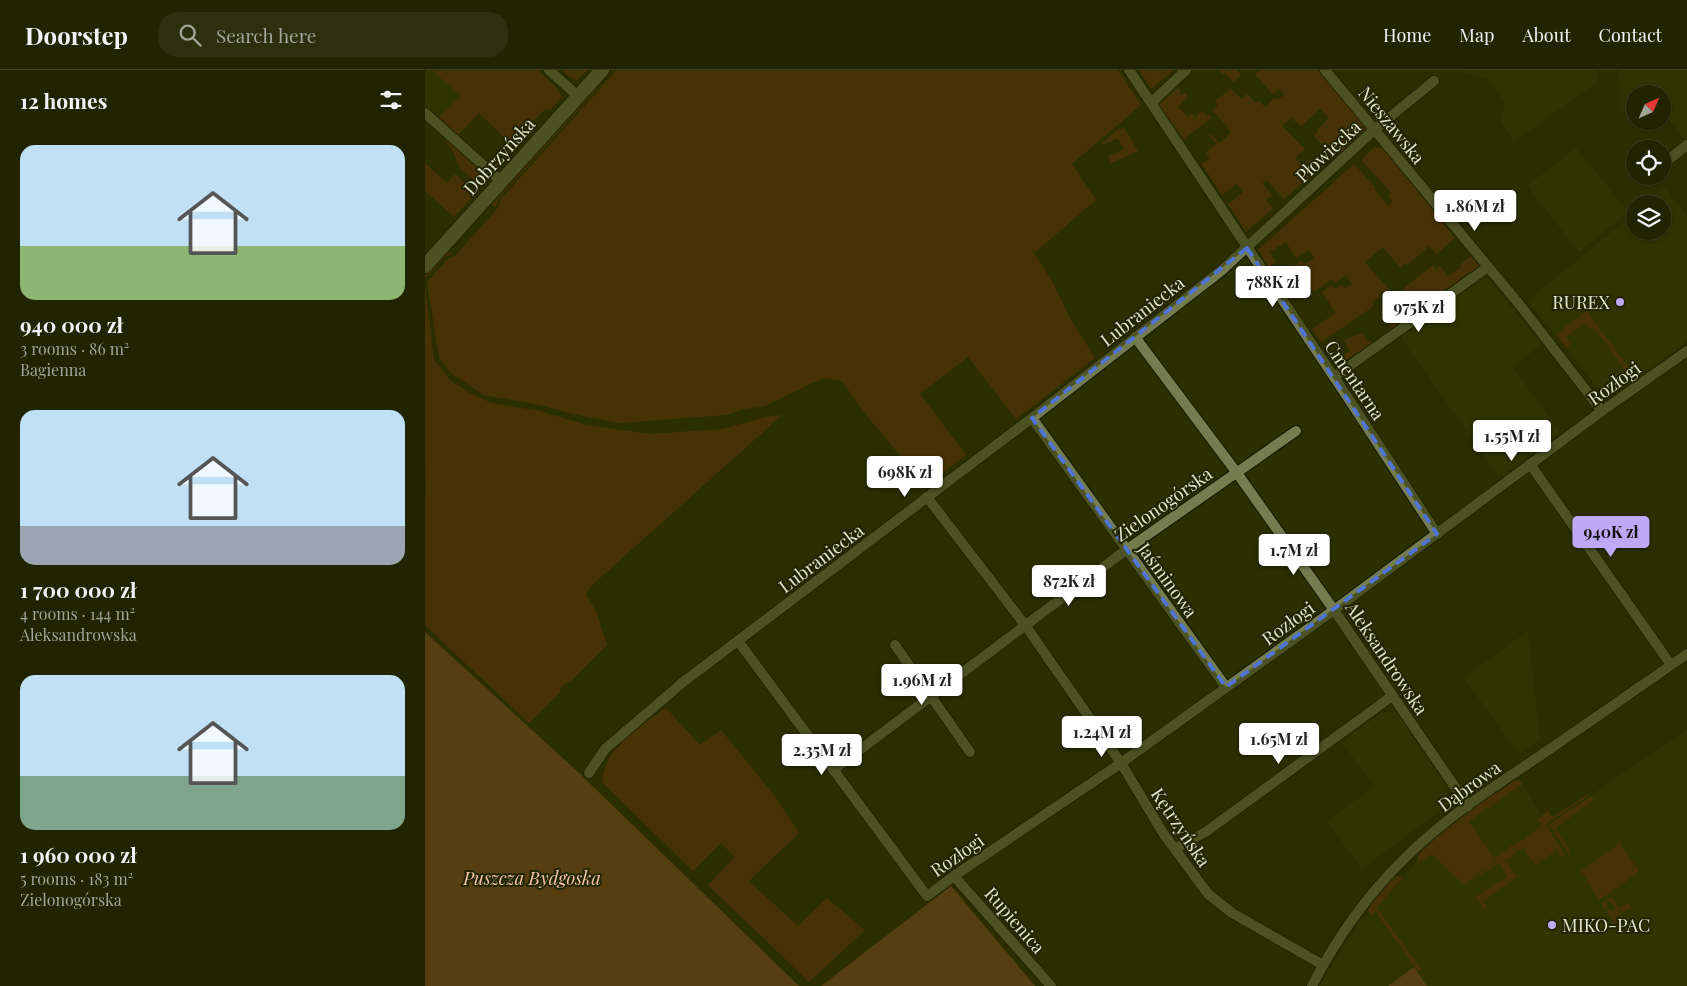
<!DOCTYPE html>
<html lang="en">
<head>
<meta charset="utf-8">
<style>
	:root { --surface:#202400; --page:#2d300f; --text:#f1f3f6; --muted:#a2a499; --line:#3d4122; --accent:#bda9f5 }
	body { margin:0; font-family:"Playfair Display",serif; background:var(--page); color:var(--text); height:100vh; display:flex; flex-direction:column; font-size:19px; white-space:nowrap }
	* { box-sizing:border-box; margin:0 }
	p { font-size:16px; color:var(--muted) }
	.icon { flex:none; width:28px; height:28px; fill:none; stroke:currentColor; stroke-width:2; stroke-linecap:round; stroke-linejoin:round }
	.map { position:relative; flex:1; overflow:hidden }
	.sheet { display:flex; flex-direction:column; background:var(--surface); width:425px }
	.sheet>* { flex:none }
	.needle { width:32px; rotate:45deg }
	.tools { position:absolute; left:1201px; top:15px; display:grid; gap:10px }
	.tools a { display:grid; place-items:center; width:45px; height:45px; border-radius:50%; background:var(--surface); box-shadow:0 1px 4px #0004,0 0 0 1px var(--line); font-size:25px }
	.price { position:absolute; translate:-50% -42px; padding:0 11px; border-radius:5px; background:#fff; color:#222; font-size:16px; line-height:32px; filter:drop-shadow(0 1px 2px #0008) }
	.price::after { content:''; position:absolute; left:50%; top:30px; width:15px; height:11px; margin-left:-8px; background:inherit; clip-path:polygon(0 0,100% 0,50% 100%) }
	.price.selected { background:var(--accent); color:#111 }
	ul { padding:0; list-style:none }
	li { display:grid; align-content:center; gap:10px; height:265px; padding:0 20px }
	li span { display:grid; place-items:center; height:155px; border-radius:15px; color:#555 }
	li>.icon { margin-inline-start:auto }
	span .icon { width:90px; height:90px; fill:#fffc; stroke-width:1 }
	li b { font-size:21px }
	h2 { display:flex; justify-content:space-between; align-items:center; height:60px; padding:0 20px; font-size:21px }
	header { display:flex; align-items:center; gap:30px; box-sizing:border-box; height:70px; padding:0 25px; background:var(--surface); border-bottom:1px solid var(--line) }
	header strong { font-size:24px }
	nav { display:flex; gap:28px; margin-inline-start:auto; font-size:18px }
	.search { width:350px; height:45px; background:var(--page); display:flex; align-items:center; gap:12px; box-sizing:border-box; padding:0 18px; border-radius:20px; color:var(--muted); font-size:19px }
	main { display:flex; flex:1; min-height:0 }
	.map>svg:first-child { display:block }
	.built { fill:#343a00 }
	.green { fill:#68370d }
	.forest { fill:#875025 }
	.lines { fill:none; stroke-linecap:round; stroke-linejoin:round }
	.street-casing { stroke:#141702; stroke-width:12 }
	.secondary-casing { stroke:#141702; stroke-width:16 }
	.street { stroke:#757c4d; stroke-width:10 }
	.secondary { stroke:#757c4d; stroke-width:14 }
	.marked { fill:none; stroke:#4e74d5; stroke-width:4; stroke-dasharray:10 6; stroke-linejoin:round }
	.poi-dot { fill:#bda9f5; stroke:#222503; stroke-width:2 }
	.labels { text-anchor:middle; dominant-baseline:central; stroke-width:4; stroke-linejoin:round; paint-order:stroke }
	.street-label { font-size:18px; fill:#dfe4cb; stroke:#222503 }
	.poi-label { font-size:18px; fill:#dfe4cb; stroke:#222503; text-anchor:end }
	.park-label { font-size:18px; font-style:italic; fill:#f9c6a4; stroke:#222503 }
</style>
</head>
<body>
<header>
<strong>Doorstep</strong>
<div class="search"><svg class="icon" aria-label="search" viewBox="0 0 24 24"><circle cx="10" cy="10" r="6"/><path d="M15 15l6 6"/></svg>Search here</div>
<nav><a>Home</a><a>Map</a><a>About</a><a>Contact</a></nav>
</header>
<main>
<section class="sheet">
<h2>12 homes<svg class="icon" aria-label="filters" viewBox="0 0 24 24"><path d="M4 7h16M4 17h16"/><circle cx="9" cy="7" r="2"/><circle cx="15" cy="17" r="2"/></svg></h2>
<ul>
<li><span style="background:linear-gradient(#bfe0f5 65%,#8fb573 0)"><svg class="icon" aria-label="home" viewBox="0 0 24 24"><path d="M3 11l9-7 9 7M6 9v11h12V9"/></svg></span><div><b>940 000 zł</b><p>3 rooms · 86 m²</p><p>Bagienna</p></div></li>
<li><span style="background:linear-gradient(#bfe0f5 75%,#9aa5b1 0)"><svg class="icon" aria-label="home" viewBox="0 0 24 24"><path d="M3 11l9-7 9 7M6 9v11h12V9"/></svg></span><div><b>1 700 000 zł</b><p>4 rooms · 144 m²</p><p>Aleksandrowska</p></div></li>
<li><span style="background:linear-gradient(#bfe0f5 65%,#7fa58c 0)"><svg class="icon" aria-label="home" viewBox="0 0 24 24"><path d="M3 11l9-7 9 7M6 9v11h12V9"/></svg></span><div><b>1 960 000 zł</b><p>5 rooms · 183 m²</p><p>Zielonogórska</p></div></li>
</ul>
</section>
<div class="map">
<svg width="1262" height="916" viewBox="0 0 1262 916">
	<rect width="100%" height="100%" fill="#2b3000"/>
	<!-- built -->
	<g class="built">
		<path d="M 0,0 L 7,0 L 35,26 L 12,50 L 0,39 Z"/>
		<path d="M 1033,0 L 1172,0 L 1172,12 L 1089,72 L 1076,52 L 1080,32 L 1062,9 Z"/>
		<path d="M 1194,0 L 1262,0 L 1262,68 L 1260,70 L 1238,41 L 1238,24 L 1210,24 L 1210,35 L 1196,45 Z"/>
		<path d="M 1151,78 L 1203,142 L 1154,182 L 1102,116 Z"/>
		<path d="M 1240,118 L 1262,146 L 1262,271 L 1193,324 L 1184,330 L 1180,329 L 1131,264 L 1102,231 L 1210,143 L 1210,161 L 1238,161 L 1238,134 L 1221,134 Z"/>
		<path d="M 1055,207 L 1062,208 L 1117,274 L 1088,297 L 1135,363 L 1075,408 L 976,268 Z"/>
		<path d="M 1103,561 L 1115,670 L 1094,684 L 1039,608 Z"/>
		<path d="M 957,642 L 972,643 L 1020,711 L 1024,734 L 937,799 L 902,751 L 949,717 L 917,672 Z"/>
		<path d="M 1262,660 L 1262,916 L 1002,916 L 989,897 L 963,916 L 894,916 L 936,849 L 946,846 L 993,790 L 1045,748 L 1098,714 L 1122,755 Z"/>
	</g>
	<!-- green -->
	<g class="green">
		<path d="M 7,0 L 112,0 L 133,19 L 137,27 L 125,40 L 122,38 L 118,41 L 87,75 L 54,43 L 31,67 L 12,50 L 35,26 Z"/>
		<path d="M 137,0 L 162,0 L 152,10 L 146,8 Z"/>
		<path d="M 192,0 L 693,0 L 716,35 L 647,94 L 671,130 L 609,183 L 628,213 L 645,248 L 670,288 L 591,349 L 543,287 L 495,324 L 541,385 L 501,416 L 442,346 L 417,311 L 398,308 L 340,336 L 320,339 L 301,345 L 195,353 L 148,344 L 116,335 L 59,325 L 26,303 L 14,287 L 2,212 L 23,189 L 30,186 L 72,139 L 76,129 Z"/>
		<path d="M 714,0 L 748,0 L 726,19 Z"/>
		<path d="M 794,0 L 812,0 L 816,5 L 809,12 L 800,3 L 798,4 Z"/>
		<path d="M 835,0 L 894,0 L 944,59 L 914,84 L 905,75 L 901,79 L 889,66 L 893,62 L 892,60 L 904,48 L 895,39 L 876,56 L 866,48 L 857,56 L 880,79 L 870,88 L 878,97 L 887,89 L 895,98 L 859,129 L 842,110 L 837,113 L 847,125 L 841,130 L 848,138 L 821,162 L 803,134 L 818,122 L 812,114 L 797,125 L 777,94 L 785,88 L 781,83 L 791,74 L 784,65 L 786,64 L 794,73 L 806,63 L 802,58 L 803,57 L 787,40 L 793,35 L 790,31 L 806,19 L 817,29 L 822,24 L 831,33 L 834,31 L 840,37 L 850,28 L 853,30 L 860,24 L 854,19 L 847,24 L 830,4 Z"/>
		<path d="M 169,16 L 172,19 L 74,128 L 70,138 L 67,135 L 66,130 Z"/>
		<path d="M 753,18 L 757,25 L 760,23 L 763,27 L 753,37 L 763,47 L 767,44 L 770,47 L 777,41 L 782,46 L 784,45 L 787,47 L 759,69 L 734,35 Z"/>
		<path d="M 699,58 L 713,81 L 686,93 L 683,86 L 699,79 L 693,68 L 678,75 L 676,74 L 691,61 Z"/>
		<path d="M 25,69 L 63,103 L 53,114 L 34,97 L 29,83 L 21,73 Z"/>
		<path d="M 949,77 L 958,78 L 1030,168 L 1010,185 L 1010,182 L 1004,176 L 982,195 L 980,193 L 975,197 L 958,177 L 940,192 L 967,223 L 961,227 L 957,222 L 953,225 L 955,227 L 947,232 L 949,236 L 896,272 L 887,259 L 911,243 L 897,222 L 907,215 L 911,219 L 917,215 L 920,218 L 927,214 L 921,205 L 910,213 L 907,209 L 889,222 L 876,203 L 859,215 L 852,205 L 876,191 L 879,194 L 889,188 L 884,180 L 871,188 L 861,172 L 845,182 L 851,192 L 844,197 L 833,180 L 929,94 L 950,117 L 949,119 L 963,136 L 968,132 L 963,125 L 966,122 L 936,90 Z"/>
		<path d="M 83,79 L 87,83 L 71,101 L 66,99 Z"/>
		<path d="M 0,93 L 22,113 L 30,104 L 47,120 L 46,121 L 49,125 L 29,147 L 0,121 Z"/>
		<path d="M 22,181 L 28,183 L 20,187 L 0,209 L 0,204 Z"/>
		<path d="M 1046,186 L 1056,198 L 984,249 L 977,240 L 986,229 L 978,219 L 1008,195 L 1011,199 L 1015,196 L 1023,206 L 1036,197 L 1035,195 Z"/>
		<path d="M 0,215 L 9,290 L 26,311 L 45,323 L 66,333 L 115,341 L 161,355 L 225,364 L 298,359 L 341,347 L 357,345 L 165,517 L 161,525 L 171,541 L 182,575 L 147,610 L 136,616 L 135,623 L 104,653 L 0,555 L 0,431 L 1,418 L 0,398 L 2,396 L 0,394 Z"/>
		<path d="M 1162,241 L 1212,308 L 1208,311 L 1169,258 L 1164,259 L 1159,254 L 1141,267 L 1145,273 L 1143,280 L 1131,264 Z"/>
		<path d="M 972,245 L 979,254 L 968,260 L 963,252 Z"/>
		<path d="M 938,263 L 942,272 L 945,271 L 948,276 L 920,294 L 918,292 L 910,296 L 906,290 L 911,286 L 913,288 L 925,281 L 919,270 Z"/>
		<path d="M 241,638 L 275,675 L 296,660 L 349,725 L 374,763 L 324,811 L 373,856 L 402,828 L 440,860 L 384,912 L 283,815 L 310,787 L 296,773 L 268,801 L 177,712 C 179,678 216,655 241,638 Z"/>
		<path d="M 1093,710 L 1098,714 L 1044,751 L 1069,788 L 1089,774 L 1099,770 L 1105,763 L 1110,761 L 1117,755 L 1113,749 L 1117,747 L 1117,745 L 1123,741 L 1128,747 L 1162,725 L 1165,725 L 1121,754 L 1140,786 L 1136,787 L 1131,781 L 1110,795 L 1098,778 L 1081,790 L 1092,807 L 1058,831 L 1062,837 L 1059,840 L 1050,827 L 1082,806 L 1074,793 L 1039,815 L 1039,814 L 1085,781 L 1038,814 L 1007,784 L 994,792 L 992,790 L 996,780 L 1029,752 L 1087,711 Z"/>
		<path d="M 1167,726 L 1168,731 L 1130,758 L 1145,781 L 1143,784 L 1124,754 Z"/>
		<path d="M 1195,773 L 1213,799 L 1213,803 L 1174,830 L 1156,801 Z"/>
		<path d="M 972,806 L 978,807 L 952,838 L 997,900 L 993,902 L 950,841 L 946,846 L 943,841 C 944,833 964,809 972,806 Z"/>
		<path d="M 1186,827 L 1194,838 L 1203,833 L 1206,837 L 1192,847 L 1195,851 L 1191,854 L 1182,842 L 1185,839 L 1188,842 L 1191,839 L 1185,830 L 1181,833 L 1183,837 L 1180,839 L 1177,834 Z"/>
	</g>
	<!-- forest -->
	<g class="forest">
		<path d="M 0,562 L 154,703 L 374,916 L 0,916 Z"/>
		<path d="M 526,816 L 610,916 L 396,916 Z"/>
		<path d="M 989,897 L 1002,916 L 963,916 Z"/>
	</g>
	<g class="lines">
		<defs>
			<g id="street">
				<path d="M 124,0 L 153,26"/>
				<path d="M 704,0 L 921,325 L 1012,464"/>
				<path d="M 900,0 L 1094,234 L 1177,341"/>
				<path d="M 726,33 L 761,0"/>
				<path d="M 0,43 L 77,112"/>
				<path d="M 1238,94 L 1262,75"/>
				<path d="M 710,267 L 812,403 L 909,540 L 1043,736"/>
				<path d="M 909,307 L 1063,197"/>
				<path d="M 607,348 L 801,617"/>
				<path d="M 1105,394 L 1246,595"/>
				<path d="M 502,427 L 600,555 L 696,693 L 738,763 L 783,824 L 807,843 L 898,895"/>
				<path d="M 313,571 L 502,826 L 529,806 L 696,693 L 909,540 L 1177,341 L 1262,281"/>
				<path d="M 470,575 L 545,682"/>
				<path d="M 408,700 L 701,480 L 871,361"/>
				<path d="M 164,703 L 180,679 L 257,613 L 607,348 L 796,201 L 949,60 L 1009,11"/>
				<path d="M 750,779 L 782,761 L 967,626"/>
				<path d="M 529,806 L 626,916"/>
				<path d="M 887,916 C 911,869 942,825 980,788 C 1020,748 1069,717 1116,685 C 1165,652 1213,618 1262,584"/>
			</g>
			<path id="secondary" d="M 0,196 L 177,0"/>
		</defs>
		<!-- street casing -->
		<use href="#street" class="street-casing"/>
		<!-- secondary casing -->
		<use href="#secondary" class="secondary-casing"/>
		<!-- street -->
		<use href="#street" class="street"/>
		<!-- secondary -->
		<use href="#secondary" class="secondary"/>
	</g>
	<!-- marked area -->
	<path d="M0 0H1262V916H0ZM 822,178 L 1012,464 L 801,617 L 607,348 Z" fill="#2b3000" fill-opacity=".55" fill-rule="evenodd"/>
	<path class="marked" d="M 822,178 L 1012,464 L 801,617 L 607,348 Z"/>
	<!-- markers -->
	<g class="poi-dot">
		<circle cx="1195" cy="232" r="5"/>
		<circle cx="1127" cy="855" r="5"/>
	</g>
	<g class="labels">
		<!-- street labels -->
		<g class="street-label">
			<text transform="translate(967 55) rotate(51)">Nieszawska</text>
			<text transform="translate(903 81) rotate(-43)">Płowiecka</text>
			<text transform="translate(74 86) rotate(-48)">Dobrzyńska</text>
			<text transform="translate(717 241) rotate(-38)">Lubraniecka</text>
			<text transform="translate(930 310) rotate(56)">Cmentarna</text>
			<text transform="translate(1189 313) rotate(-36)">Rozłogi</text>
			<text transform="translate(738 434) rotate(-35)">Zielonogórska</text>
			<text transform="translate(396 488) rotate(-37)">Lubraniecka</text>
			<text transform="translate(743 510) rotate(54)">Jaśminowa</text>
			<text transform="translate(863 553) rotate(-36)">Rozłogi</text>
			<text transform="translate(962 588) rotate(56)">Aleksandrowska</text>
			<text transform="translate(1044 716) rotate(-36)">Dąbrowa</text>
			<text transform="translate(756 757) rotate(56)">Kętrzyńska</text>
			<text transform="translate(532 785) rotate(-35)">Rozłogi</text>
			<text transform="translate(590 850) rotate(49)">Rupienica</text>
		</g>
		<!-- poi labels -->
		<g class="poi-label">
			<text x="1185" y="232">RUREX</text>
			<text x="1137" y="855" text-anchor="start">MIKO-PAC</text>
		</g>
		<!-- park labels -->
		<g class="park-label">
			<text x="107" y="808">Puszcza Bydgoska</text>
		</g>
	</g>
</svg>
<div class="tools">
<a><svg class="needle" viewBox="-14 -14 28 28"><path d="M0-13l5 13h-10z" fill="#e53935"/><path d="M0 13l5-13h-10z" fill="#a2a499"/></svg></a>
<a><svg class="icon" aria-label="locate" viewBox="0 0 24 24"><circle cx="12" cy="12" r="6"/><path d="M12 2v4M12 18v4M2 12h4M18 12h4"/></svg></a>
<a><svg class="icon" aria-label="layers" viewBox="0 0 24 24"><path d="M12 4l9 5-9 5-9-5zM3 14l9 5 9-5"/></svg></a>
</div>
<b class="price" style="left:1050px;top:162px">1.86M zł</b>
<b class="price" style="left:848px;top:238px">788K zł</b>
<b class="price" style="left:994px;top:263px">975K zł</b>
<b class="price" style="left:1087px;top:392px">1.55M zł</b>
<b class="price" style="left:480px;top:428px">698K zł</b>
<b class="price selected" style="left:1186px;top:488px">940K zł</b>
<b class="price" style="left:869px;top:506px">1.7M zł</b>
<b class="price" style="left:644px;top:537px">872K zł</b>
<b class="price" style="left:497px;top:636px">1.96M zł</b>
<b class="price" style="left:677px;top:688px">1.24M zł</b>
<b class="price" style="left:854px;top:695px">1.65M zł</b>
<b class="price" style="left:397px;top:706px">2.35M zł</b>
</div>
</main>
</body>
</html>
